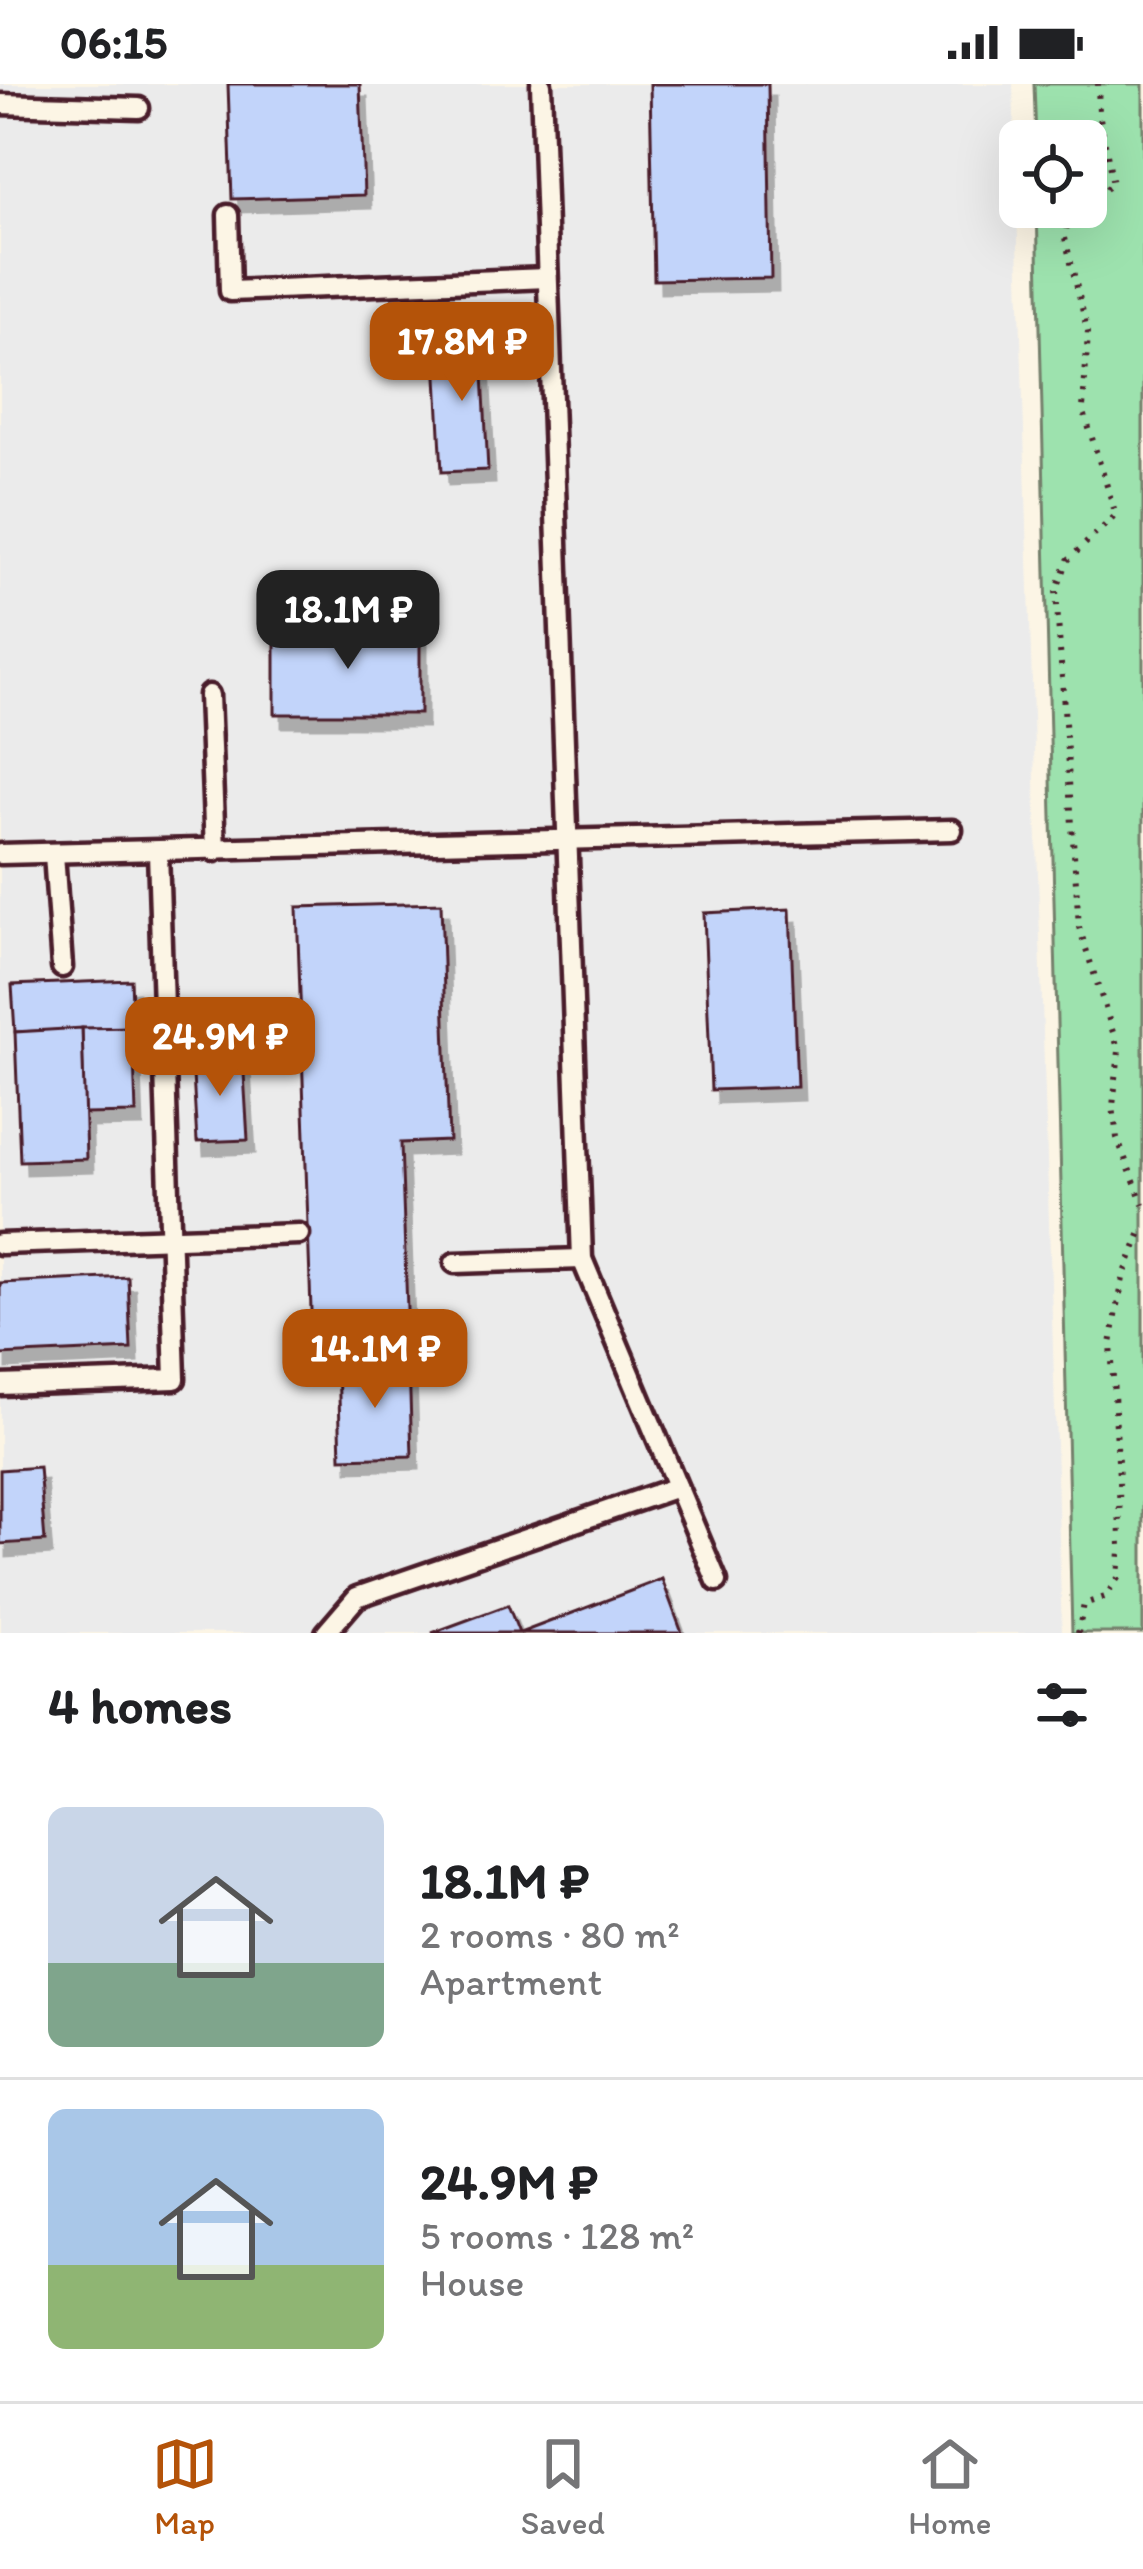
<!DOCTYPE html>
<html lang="en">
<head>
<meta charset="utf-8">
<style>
	:root { --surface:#fff; --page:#f2f2f2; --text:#202124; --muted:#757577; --line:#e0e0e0; --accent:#b45309 }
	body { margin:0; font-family:Itim,sans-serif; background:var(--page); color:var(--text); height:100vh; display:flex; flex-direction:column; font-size:45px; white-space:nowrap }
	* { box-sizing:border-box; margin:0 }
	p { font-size:39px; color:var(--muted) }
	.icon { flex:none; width:66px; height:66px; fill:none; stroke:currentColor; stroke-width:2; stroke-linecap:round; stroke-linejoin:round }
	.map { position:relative; height:1549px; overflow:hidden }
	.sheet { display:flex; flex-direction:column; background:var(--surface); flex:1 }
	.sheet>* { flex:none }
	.fabs { position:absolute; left:999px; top:36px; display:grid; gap:24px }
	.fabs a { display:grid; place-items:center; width:108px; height:108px; border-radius:18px; background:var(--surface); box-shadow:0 12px 48px #0002; font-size:60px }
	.price { position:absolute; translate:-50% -102px; padding:0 27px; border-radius:24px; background:var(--accent); color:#fff; font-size:39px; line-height:78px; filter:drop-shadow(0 3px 6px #0008) }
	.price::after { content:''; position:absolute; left:50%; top:72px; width:36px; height:27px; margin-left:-18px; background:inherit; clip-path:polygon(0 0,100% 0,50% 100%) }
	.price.on { background:#222; color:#fff }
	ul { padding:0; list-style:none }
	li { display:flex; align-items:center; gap:36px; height:300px; padding:0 48px }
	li+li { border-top:3px solid var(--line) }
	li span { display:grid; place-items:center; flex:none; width:336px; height:240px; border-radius:18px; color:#555 }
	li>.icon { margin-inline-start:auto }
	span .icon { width:144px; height:144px; fill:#fffc; stroke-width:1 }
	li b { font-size:51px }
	h2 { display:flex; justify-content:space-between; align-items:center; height:144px; padding:0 48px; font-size:51px }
	.status { display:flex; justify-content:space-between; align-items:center; height:84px; padding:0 60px; background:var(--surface); direction:ltr }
	.status svg { height:33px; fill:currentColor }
	.dock { display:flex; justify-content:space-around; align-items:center; height:168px; border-top:3px solid var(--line); background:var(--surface); font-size:33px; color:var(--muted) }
	.dock a { display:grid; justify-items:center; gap:6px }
	.dock .on { color:var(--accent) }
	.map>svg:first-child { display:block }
	.built { fill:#ebebeb }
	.green { fill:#9de2ae; stroke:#74806c; stroke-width:3 }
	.building { fill:#c2d4fa; stroke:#4a1f2b; stroke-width:3; filter:url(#shadow) }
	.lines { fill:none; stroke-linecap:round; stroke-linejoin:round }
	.service-casing { stroke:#4a1f2b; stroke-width:27 }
	.path { stroke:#4a1f2b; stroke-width:6; stroke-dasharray:3 9; stroke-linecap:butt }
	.service { stroke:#fcf5e5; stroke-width:18 }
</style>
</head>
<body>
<div class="status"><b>06:15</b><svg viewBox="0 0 49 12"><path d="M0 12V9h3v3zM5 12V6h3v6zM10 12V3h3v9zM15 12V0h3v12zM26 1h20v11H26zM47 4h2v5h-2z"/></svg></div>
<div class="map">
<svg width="1143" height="1549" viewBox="0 0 1143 1549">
	<defs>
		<filter id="shadow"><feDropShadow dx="7" dy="13" stdDeviation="0" flood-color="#0004"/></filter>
	</defs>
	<rect width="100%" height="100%" fill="#fcf5e5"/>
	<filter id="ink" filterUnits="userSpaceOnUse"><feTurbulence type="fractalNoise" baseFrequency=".00833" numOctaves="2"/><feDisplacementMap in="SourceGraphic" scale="24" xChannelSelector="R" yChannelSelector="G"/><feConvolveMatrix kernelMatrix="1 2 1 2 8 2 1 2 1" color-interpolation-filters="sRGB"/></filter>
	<g filter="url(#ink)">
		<!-- built -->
		<path class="built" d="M 0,0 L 1013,0 L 1062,1549 L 0,1549 Z"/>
		<!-- green -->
		<path class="green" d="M 1034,0 L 1143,0 L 1143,1549 L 1072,1549 L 1037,123 L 1086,123 L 1086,57 L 1036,57 Z"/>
		<!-- building -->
		<g class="building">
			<path d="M 228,0 L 360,0 L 364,111 L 232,115 Z"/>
			<path d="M 650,0 L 768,0 L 771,194 L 654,196 Z"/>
			<path d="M 481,252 L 488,386 L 442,388 L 435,254 Z"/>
			<path d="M 420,546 L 420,630 L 275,630 L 275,547 Z"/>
			<path d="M 441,819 L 449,1057 L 401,1059 L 409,1280 L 313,1284 L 297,823 Z"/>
			<path d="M 790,825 L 797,1003 L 711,1006 L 704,829 Z"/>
			<path d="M 131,896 L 133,943 L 15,948 L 12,901 Z"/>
			<path d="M 133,943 L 136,1029 L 84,1030 L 82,944 Z"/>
			<path d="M 82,944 L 86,1075 L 20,1077 L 15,948 Z"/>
			<path d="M 243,972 L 248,1056 L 197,1058 L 192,974 Z"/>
			<path d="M 128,1193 L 131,1265 L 0,1271 L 0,1199 Z"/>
			<path d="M 409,1280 L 412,1372 L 341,1374 L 338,1282 Z"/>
			<path d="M 39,1383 L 45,1457 L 0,1460 L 0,1386 Z"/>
			<path d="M 662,1495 L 682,1549 L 520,1549 Z"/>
			<path d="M 508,1521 L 519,1549 L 432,1549 Z"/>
		</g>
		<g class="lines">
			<defs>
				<g id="service">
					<path d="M 541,0 L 582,1175 L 717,1497"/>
					<path d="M 0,20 L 139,24"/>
					<path d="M 228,131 L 230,207 L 547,194"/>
					<path d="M 209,611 L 215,767"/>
					<path d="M 0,770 L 952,746"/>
					<path d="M 54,770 L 62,883"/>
					<path d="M 0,1160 L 299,1150"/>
					<path d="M 455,1179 L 582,1175"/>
					<path d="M 0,1301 L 175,1295 L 158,768"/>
					<path d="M 326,1549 L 357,1513 L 677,1403"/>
				</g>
			</defs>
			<!-- service casing -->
			<use href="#service" class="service-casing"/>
			<!-- path -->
			<g class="path">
				<path d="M 1086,118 L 1113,100 L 1099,29 L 1098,0"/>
				<path d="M 1076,123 L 1069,126 L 1065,154 L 1088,249 L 1083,325 L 1116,431 L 1068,476 L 1056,507 L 1079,843 L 1119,967 L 1113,1022 L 1117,1054 L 1143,1120"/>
				<path d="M 1078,1549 L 1084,1520 L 1105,1513 L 1118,1494 L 1120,1467 L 1119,1394 L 1111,1260 L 1123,1194 L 1143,1143"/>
			</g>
			<!-- service -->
			<use href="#service" class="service"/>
		</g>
	</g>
</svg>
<div class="fabs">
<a><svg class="icon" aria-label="locate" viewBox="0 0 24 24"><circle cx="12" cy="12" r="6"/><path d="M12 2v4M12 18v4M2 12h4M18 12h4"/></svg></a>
</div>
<b class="price" style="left:462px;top:320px">17.8M ₽</b>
<b class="price on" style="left:348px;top:588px">18.1M ₽</b>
<b class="price" style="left:220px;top:1015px">24.9M ₽</b>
<b class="price" style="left:375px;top:1327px">14.1M ₽</b>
</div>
<section class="sheet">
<h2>4 homes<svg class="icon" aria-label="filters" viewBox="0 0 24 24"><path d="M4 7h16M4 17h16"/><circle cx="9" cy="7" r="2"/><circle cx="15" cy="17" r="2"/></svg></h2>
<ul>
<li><span style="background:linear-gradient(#c9d6e8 65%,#7fa58c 0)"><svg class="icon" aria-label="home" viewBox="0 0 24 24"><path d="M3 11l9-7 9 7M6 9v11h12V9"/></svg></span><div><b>18.1M ₽</b><p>2 rooms · 80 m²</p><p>Apartment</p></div></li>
<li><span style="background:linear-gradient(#a9c7e8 65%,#8fb573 0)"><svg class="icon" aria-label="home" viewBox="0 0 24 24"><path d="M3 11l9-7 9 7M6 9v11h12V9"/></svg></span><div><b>24.9M ₽</b><p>5 rooms · 128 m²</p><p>House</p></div></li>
</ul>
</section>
<nav class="dock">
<a class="on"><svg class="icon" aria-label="map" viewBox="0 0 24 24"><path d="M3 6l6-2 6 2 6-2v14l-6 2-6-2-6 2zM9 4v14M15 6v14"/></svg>Map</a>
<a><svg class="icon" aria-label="saved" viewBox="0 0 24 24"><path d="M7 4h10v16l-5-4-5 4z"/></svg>Saved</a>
<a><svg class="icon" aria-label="home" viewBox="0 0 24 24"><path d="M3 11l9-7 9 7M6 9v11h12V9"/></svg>Home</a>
</nav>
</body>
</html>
